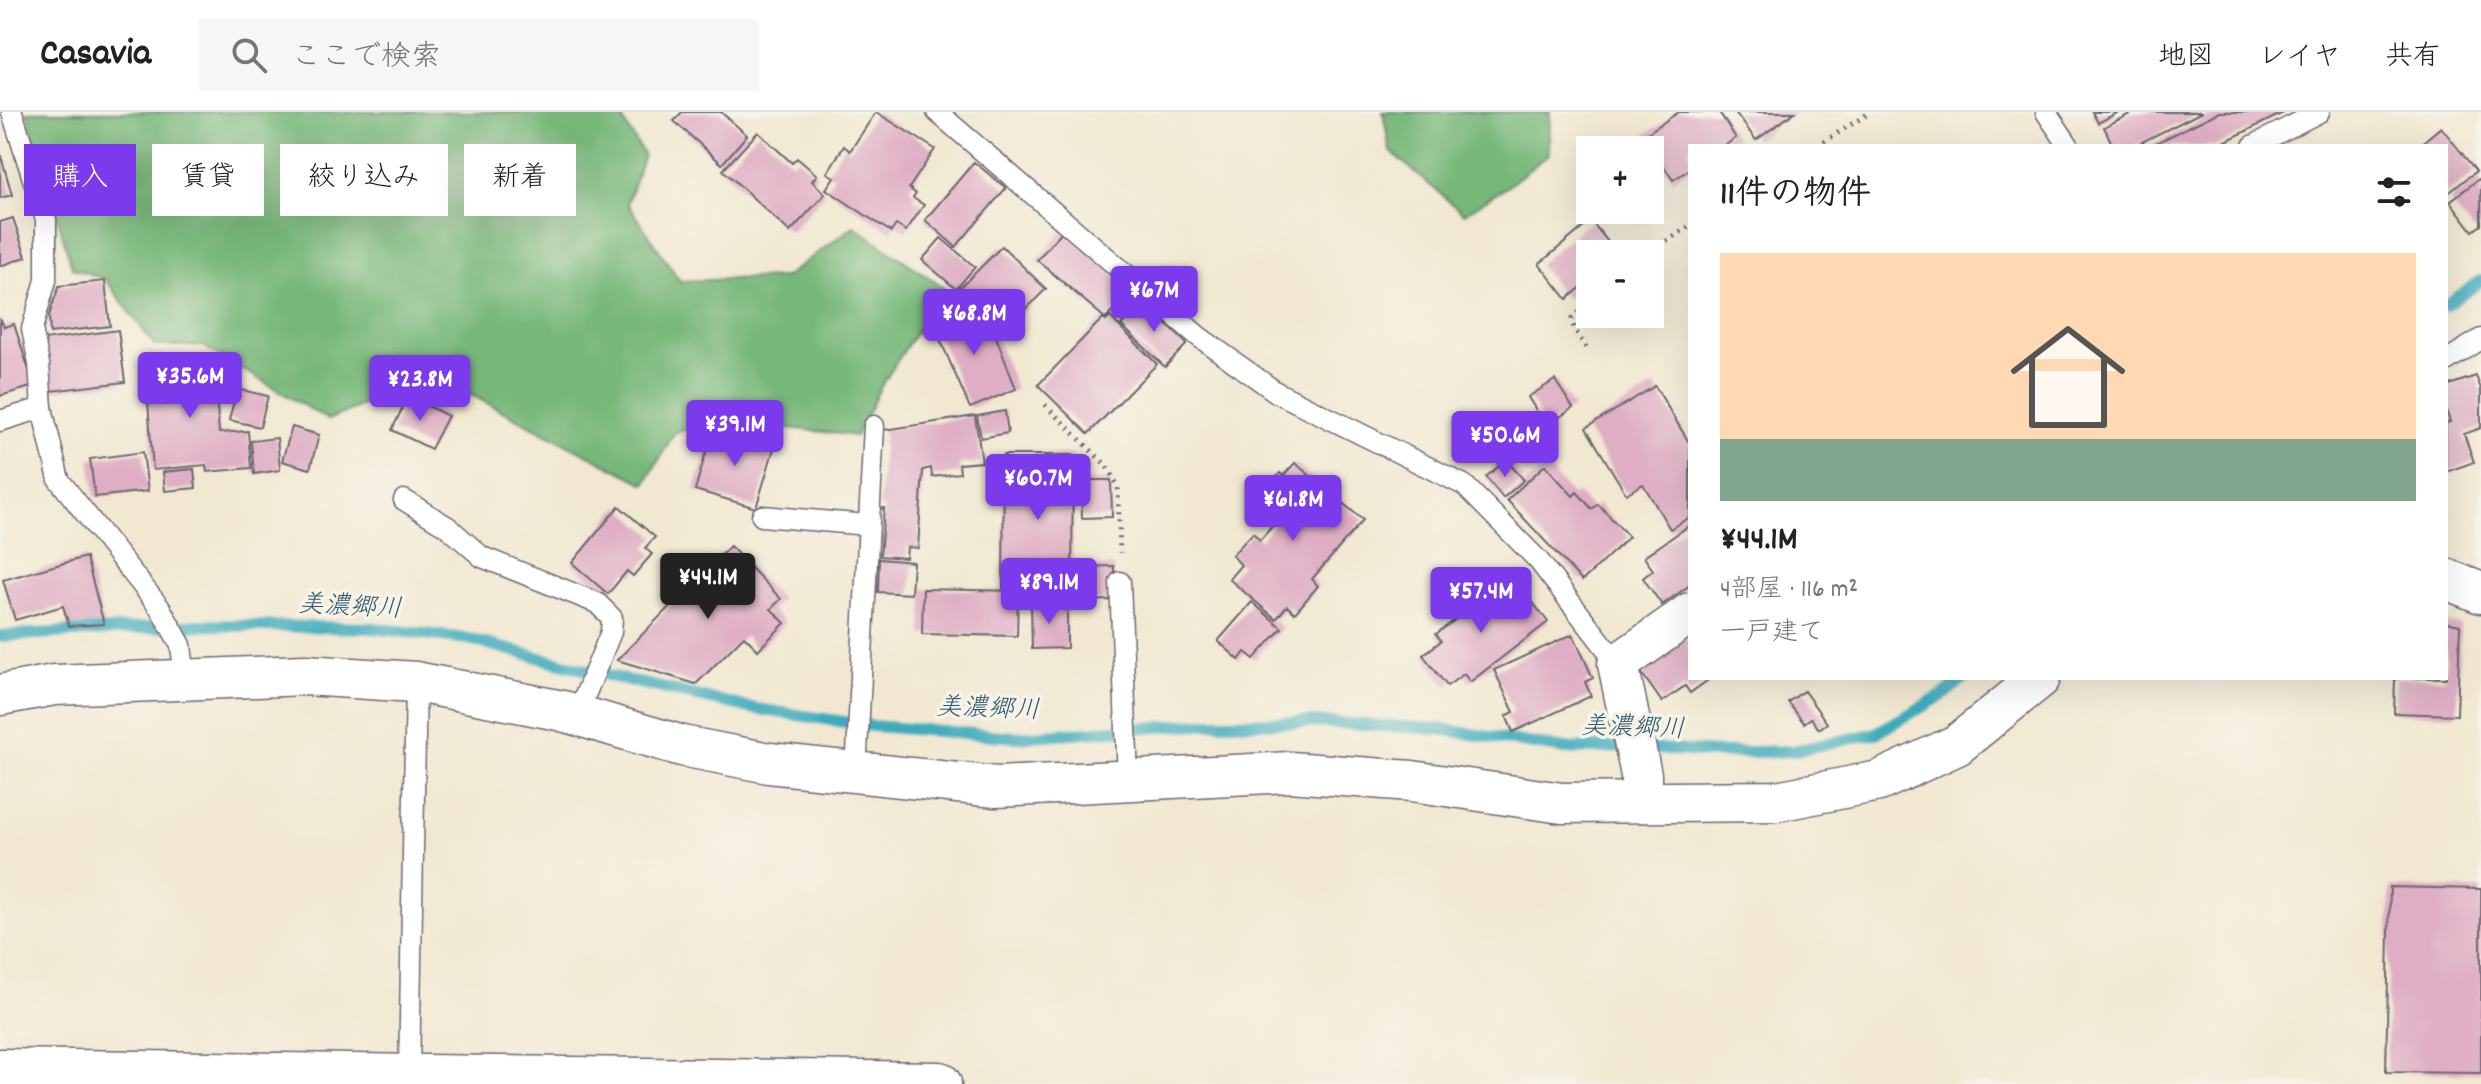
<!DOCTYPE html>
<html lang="ja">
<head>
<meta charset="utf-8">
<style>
	:root { --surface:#fff; --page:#f6f6f6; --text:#222; --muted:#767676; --line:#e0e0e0; --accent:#7c3aed }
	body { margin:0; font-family:Dekko,"Klee One",sans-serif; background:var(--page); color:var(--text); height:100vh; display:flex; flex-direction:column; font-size:30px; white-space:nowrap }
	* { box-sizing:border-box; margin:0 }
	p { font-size:26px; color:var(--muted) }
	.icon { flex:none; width:44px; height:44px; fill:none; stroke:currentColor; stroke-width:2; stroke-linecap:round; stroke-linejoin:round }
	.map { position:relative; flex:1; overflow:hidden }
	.panel { position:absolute; left:1688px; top:32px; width:760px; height:536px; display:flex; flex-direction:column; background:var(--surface); border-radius:0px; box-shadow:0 8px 32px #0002 }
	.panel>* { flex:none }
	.banner { position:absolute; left:24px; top:32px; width:760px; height:72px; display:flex; gap:16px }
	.tools { position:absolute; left:1576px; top:24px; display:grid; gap:16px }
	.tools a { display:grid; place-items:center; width:88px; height:88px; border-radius:0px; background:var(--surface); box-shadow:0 8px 32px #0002; font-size:40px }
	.price { position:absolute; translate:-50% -68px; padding:0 18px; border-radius:8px; background:var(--accent); color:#fff; font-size:26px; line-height:52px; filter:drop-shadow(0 2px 4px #0008) }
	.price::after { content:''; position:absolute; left:50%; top:48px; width:24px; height:18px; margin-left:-12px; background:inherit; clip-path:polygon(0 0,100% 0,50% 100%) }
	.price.on { background:#222; color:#fff }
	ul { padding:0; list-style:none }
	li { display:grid; align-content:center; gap:16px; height:424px; padding:0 32px }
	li+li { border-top:2px solid var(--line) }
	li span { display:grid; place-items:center; height:248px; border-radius:0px; color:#555 }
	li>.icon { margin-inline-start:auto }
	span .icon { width:144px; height:144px; fill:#fffc; stroke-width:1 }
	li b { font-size:34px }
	h2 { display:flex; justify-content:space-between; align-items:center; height:96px; padding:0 32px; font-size:34px }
	.tag { padding:0 28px; border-radius:0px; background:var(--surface); box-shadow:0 8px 32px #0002; font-size:28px; line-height:72px }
	.tag.on { background:var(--accent); color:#fff }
	header { display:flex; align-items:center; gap:48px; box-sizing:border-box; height:112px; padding:0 40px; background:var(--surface); border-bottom:2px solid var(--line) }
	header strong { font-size:38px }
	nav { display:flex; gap:44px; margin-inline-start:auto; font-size:28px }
	.search { width:560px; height:72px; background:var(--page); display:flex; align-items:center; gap:20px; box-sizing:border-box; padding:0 28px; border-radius:0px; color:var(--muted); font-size:30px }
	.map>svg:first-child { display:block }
	.forest { fill:#77b779; stroke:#4c6c5a; stroke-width:2 }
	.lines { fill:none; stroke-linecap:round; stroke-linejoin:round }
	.stream { stroke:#3eabbd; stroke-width:12 }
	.building { fill:#dfaec4 }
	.lane-casing { stroke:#6b6770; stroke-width:23 }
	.street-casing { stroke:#6b6770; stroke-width:43 }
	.secondary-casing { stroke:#6b6770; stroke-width:47 }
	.path { stroke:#6b6770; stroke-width:5; stroke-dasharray:2 6; stroke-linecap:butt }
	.lane { stroke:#fff; stroke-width:20 }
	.street { stroke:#fff; stroke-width:40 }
	.secondary { stroke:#fff; stroke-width:44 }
	.labels { text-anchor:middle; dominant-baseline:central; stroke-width:7; stroke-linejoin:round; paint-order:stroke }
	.water-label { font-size:26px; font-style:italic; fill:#2d596f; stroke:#f7f3e8 }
</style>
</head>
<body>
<header>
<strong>Casavia</strong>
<div class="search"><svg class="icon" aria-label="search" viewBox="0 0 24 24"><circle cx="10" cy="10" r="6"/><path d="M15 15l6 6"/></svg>ここで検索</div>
<nav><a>地図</a><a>レイヤ</a><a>共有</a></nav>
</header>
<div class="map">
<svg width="2481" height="972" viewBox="0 0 2481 972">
	<rect width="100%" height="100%" fill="#f7f3e8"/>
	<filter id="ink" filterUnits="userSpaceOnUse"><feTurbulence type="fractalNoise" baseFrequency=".0125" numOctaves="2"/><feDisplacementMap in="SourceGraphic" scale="16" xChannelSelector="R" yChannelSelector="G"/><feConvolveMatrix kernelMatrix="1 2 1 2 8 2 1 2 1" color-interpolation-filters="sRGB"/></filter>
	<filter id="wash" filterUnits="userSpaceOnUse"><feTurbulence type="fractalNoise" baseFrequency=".006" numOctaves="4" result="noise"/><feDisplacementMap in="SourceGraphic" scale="32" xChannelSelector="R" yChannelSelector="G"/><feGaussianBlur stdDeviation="1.8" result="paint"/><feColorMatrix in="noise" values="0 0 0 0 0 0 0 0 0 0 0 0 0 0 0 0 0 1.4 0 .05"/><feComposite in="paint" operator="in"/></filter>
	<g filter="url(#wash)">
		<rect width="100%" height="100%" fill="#f2e8d1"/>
		<!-- forest -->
		<g class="forest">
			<path d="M 27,0 L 618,0 L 644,43 L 627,91 L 680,169 L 785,165 L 854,114 L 944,176 L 880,276 L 856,324 L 714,307 L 674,321 L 645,372 L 432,263 L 328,308 L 203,234 L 155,234 L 105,167 L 72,156 Z"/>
			<path d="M 1383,0 L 1550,0 L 1549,42 L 1505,76 L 1464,102 L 1390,39 Z"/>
		</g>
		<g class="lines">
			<!-- stream -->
			<g class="stream">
				<path d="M 2446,193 L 2481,169"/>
				<path d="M 0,524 L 200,513 L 372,516 L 468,527 L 622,567 L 750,596 L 872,614 L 1016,625 L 1212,611 L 1311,610 L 1440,617 L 1566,637 L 1624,635 L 1717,641 L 1793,639 L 1876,621 L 1943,583 L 1964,566"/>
			</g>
		</g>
		<g id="blocks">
			<!-- building -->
			<g class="building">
				<path d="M 682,0 L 721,0 L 747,23 L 722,52 L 674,9 Z"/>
				<path d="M 876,0 L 935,37 L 909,76 L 916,82 L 913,86 L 924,93 L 906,119 L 896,113 L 891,120 L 826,77 L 834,65 L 827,61 L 844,34 L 850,39 Z"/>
				<path d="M 1679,0 L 1719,0 L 1736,26 L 1724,34 L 1690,34 L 1690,57 L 1673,68 L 1643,24 Z"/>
				<path d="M 1735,0 L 1795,0 L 1756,28 Z"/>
				<path d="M 2092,0 L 2119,0 L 2098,11 Z"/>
				<path d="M 2134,0 L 2202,0 L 2134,34 L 2113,34 L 2104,15 Z"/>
				<path d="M 2219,0 L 2285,0 L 2216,34 L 2150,34 Z"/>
				<path d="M 2441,15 L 2476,59 L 2446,83 L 2446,34 L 2418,34 Z"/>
				<path d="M 758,20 L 792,51 L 797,46 L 817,63 L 812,69 L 825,82 L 790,120 L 723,58 Z"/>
				<path d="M 1,44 L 12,83 L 0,86 L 0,45 Z"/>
				<path d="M 974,50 L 1006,76 L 956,135 L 925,108 Z"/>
				<path d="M 2479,67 L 2481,70 L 2481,113 L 2473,119 L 2450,89 Z"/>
				<path d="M 13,106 L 26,145 L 0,154 L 0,110 Z"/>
				<path d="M 1591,109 L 1618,142 L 1590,142 L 1590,168 L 1567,187 L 1539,152 Z"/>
				<path d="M 1063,118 L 1131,178 L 1106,207 L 1037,148 Z"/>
				<path d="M 941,126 L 975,155 L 956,177 L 922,148 Z"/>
				<path d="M 1002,134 L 1046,177 L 1019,204 L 1008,192 L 987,214 L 954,182 Z"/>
				<path d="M 105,169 L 110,214 L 50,221 L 49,204 L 59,174 Z"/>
				<path d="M 1143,190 L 1187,232 L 1165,255 L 1121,213 Z"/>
				<path d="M 964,196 L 996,225 L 1016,277 L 970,296 L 932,209 Z"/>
				<path d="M 1110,205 L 1157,252 L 1088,322 L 1038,273 L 1103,206 L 1106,209 Z"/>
				<path d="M 0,206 L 4,215 L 14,212 L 34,274 L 0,284 Z"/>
				<path d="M 118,218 L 125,270 L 51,279 L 44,228 Z"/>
				<path d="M 183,245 L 183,255 L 214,253 L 219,321 L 248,319 L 251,356 L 207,360 L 206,353 L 153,358 L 145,248 Z"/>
				<path d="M 2476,264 L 2481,277 L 2481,316 L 2464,322 L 2474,350 L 2446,360 L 2446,311 L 2450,310 L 2446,298 L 2446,274 Z"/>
				<path d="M 1555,268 L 1573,296 L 1546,314 L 1528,285 Z"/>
				<path d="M 1655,274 L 1690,332 L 1690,405 L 1670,417 L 1643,372 L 1626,382 L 1586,316 Z"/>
				<path d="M 237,277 L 268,284 L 260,315 L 229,308 Z"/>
				<path d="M 408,284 L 448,304 L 431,337 L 392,318 Z"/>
				<path d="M 1005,299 L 1008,321 L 981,326 L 977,304 Z"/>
				<path d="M 975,304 L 982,350 L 959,352 L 960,361 L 932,365 L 931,356 L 923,358 L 918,436 L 907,435 L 906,446 L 880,444 L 884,396 L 879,397 L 884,318 Z"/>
				<path d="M 292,315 L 319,323 L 310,357 L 282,349 Z"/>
				<path d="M 713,316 L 775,333 L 756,396 L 695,378 Z"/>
				<path d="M 277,326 L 280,358 L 254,362 L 251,329 Z"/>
				<path d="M 143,340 L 148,379 L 95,385 L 90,347 Z"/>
				<path d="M 1004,343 L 1073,343 L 1072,476 L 1003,476 Z"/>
				<path d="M 1506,348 L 1524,368 L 1503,386 L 1486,365 Z"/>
				<path d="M 1295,351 L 1363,408 L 1312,467 L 1318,474 L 1295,501 L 1287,494 L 1276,507 L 1229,467 L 1241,453 L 1232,443 L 1253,421 L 1260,428 L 1285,400 L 1263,380 L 1280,361 L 1283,364 Z"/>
				<path d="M 1545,353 L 1573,384 L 1577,380 L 1592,397 L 1598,392 L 1629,425 L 1582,469 L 1507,388 Z"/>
				<path d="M 194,357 L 196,376 L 165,379 L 163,360 Z"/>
				<path d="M 1081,368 L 1111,368 L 1112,405 L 1082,406 Z"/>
				<path d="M 619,394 L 655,425 L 645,436 L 652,442 L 633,464 L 627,459 L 608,482 L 572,451 Z"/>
				<path d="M 1690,413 L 1690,473 L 1662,493 L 1643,466 L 1653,458 L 1644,445 Z"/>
				<path d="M 730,434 L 781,487 L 771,497 L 785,511 L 758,538 L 744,524 L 696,572 L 617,548 L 691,473 L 686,468 L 709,446 L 713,451 Z"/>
				<path d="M 86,445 L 104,512 L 69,514 L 63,494 L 15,508 L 3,468 Z"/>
				<path d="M 879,447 L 913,450 L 911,482 L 878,480 Z"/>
				<path d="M 1114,454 L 1114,488 L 1077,489 L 1077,455 Z"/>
				<path d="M 1469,475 L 1482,492 L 1496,482 L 1507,497 L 1526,482 L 1548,510 L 1470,570 L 1464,562 L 1447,574 L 1423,543 L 1441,529 L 1436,522 L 1456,507 L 1445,493 Z"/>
				<path d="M 923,477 L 1018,479 L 1017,524 L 922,522 Z"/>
				<path d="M 1252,490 L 1282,516 L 1254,547 L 1245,540 L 1239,548 L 1218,529 Z"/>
				<path d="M 1067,492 L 1067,536 L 1032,537 L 1031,493 Z"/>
				<path d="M 2446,510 L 2460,513 L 2457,603 L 2394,601 L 2395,566 L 2446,566 Z"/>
				<path d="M 1573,522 L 1593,566 L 1585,570 L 1591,584 L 1513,620 L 1506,604 L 1514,600 L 1494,558 Z"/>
				<path d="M 1690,523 L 1690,566 L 1711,566 L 1690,581 L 1685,574 L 1662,590 L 1640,559 Z"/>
				<path d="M 1804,579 L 1827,611 L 1819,617 L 1811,606 L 1804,611 L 1788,590 Z"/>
				<path d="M 2390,775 L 2481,777 L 2481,961 L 2386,960 Z"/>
			</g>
		</g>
	</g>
	<g filter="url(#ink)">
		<use href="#blocks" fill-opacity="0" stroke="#6b6770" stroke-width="2"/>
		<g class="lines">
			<defs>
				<g id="lane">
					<path d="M 12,0 L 46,108 L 46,168 L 32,217 L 39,252 L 42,296 L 59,368 L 160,496 L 181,533 L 185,567"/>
					<path d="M 937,0 L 1198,224 L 1276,280 L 1464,373 L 1538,448 L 1618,552"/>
					<path d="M 2046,0 L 2069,34"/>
					<path d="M 2253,34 L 2319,0"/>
					<path d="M 2446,249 L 2481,227"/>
					<path d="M 0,309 L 42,296"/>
					<path d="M 404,388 L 448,415 L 482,445 L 597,491 L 612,506 L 611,520 L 577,603"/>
					<path d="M 762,404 L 868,413"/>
					<path d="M 1120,470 L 1128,666"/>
					<path d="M 856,660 L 874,314"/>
					<path d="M 409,964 L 416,570"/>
				</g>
				<g id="street">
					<path d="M 2446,467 L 2481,481"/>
					<path d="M 0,583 L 54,573 L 305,563 L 416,570 L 563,599 L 682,634 L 769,651 L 996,675 L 1290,660 L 1412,669 L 1562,691 L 1777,689 L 1879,669 L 1957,633 L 2040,566"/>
					<path d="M 1641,690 L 1641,663 L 1618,552 L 1690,501"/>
				</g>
				<path id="secondary" d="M 0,959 L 939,972"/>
			</defs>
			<!-- lane casing -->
			<use href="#lane" class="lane-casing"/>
			<!-- street casing -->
			<use href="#street" class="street-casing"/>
			<!-- secondary casing -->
			<use href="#secondary" class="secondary-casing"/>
			<!-- path -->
			<g class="path">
				<path d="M 1817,34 L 1871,0"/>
				<path d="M 1646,142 L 1690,114"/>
				<path d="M 1586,236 L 1574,216 L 1572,207 L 1590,188"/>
				<path d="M 1045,293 L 1106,353 L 1118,374 L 1120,441"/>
			</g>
			<!-- lane -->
			<use href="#lane" class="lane"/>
			<!-- street -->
			<use href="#street" class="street"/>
			<!-- secondary -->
			<use href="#secondary" class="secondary"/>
		</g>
	</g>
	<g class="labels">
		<!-- water labels -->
		<g class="water-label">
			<text transform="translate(350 496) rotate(3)">美濃郷川</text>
			<text transform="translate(988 598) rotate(2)">美濃郷川</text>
			<text transform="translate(1633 617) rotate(2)">美濃郷川</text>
		</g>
	</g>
</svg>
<div class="tools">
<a>+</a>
<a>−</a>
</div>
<b class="price" style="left:1154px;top:222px">¥67M</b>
<b class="price" style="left:974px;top:245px">¥68.8M</b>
<b class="price" style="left:190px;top:308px">¥35.6M</b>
<b class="price" style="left:420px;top:311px">¥23.8M</b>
<b class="price" style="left:735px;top:356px">¥39.1M</b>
<b class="price" style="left:1505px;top:367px">¥50.6M</b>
<b class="price" style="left:1038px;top:410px">¥60.7M</b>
<b class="price" style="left:1293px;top:431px">¥61.8M</b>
<b class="price on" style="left:708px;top:509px">¥44.1M</b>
<b class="price" style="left:1049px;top:514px">¥89.1M</b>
<b class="price" style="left:1481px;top:523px">¥57.4M</b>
<div class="banner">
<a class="tag on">購入</a>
<a class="tag">賃貸</a>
<a class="tag">絞り込み</a>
<a class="tag">新着</a>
</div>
<section class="panel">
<h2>11件の物件<svg class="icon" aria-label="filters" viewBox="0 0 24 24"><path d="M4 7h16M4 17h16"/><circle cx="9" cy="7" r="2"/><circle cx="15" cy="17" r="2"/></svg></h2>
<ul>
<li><span style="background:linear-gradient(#ffd9b3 75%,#7fa58c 0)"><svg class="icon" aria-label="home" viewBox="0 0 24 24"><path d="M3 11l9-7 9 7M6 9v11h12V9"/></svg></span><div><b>¥44.1M</b><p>4部屋 · 116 m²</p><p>一戸建て</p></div></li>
</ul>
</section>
</div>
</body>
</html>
